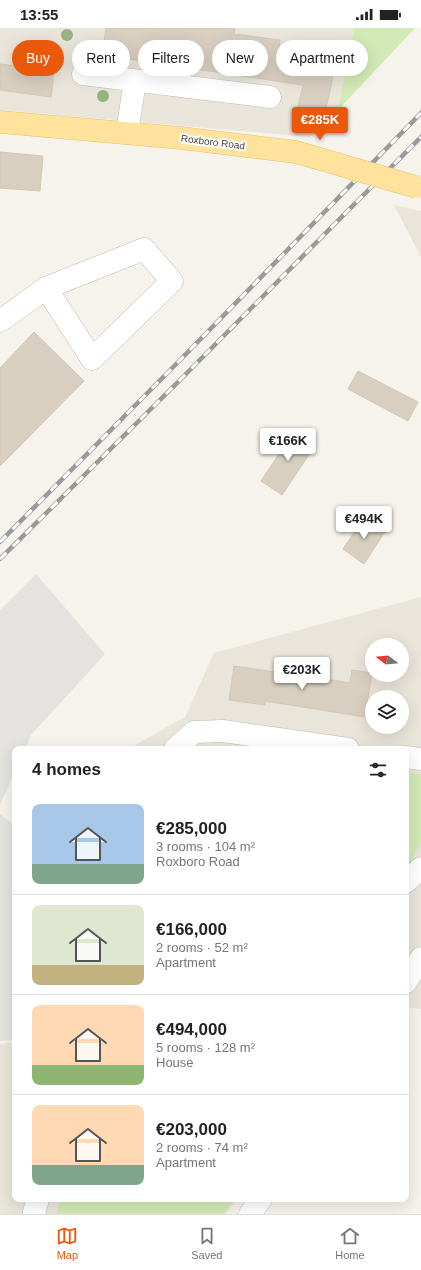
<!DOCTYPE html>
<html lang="en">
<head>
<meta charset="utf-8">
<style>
	:root { --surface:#fff; --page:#f6f6f6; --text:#222; --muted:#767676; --line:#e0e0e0; --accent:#ea580c }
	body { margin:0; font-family:Arial,sans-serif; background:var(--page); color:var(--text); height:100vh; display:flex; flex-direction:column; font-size:15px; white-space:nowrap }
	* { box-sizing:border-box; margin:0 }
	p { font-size:13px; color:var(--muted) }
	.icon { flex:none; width:22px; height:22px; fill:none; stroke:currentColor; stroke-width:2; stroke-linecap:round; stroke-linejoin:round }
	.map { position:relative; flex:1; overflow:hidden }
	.panel { position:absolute; left:12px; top:718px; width:397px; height:456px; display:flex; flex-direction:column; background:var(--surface); border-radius:8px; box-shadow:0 4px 16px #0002 }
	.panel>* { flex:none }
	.top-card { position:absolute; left:12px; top:12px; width:397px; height:36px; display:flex; gap:8px }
	.needle { width:26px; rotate:286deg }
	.buttons { position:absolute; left:365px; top:610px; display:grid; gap:8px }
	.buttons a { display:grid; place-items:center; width:44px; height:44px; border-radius:50%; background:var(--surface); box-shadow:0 4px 16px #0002; font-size:20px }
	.price { position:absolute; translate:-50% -34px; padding:0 9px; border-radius:4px; background:#fff; color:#222; font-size:13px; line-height:26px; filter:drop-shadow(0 1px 2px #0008) }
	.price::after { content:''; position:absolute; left:50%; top:24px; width:12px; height:9px; margin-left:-6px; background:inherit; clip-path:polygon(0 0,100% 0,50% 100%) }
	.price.active { background:var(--accent); color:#fff }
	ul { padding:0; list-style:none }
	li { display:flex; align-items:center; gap:12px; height:100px; padding:0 20px }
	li+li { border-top:1px solid var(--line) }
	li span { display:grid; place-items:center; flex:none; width:112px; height:80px; border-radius:8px; color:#555 }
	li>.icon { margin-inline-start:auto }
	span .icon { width:48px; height:48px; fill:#fffc; stroke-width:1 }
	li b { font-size:17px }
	h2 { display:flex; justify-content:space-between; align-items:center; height:48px; padding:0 20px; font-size:17px }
	.chip { padding:0 14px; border-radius:18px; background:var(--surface); box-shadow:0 4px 16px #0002; font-size:14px; line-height:36px }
	.chip.active { background:var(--accent); color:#fff }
	.status { display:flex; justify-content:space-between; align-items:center; height:28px; padding:0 20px; background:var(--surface); direction:ltr }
	.status svg { height:11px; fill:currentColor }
	.tab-bar { display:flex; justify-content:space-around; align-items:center; height:56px; border-top:1px solid var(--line); background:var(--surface); font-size:11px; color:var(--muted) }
	.tab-bar a { display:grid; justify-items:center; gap:2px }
	.tab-bar .active { color:var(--accent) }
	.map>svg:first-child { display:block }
	.residential { fill:#eae5da; fill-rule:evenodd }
	.green { fill:#d2eab5 }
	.parking { fill:#e5e3e0 }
	.building { fill:#d8cfc1; stroke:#d3c7b4 }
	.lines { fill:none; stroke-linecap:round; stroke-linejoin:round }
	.minor-casing { stroke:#c2bbae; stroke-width:23 }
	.major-casing { stroke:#e6c16a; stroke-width:23 }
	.minor { stroke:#fff; stroke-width:22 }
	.major { stroke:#ffe39c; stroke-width:22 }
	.rail-casing { stroke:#9a9a9a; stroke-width:4.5 }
	.rail { stroke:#fff; stroke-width:3; stroke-dasharray:9; stroke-linecap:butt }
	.major-bridge-casing { stroke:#e6c16a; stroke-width:23; stroke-linecap:butt }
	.major-bridge { stroke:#ffe39c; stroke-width:22 }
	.tree { fill:#97b381 }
	.labels { text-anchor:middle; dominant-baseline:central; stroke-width:4; stroke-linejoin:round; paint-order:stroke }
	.street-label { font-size:10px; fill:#4b4439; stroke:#fff }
</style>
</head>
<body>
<div class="status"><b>13:55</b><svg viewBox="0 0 49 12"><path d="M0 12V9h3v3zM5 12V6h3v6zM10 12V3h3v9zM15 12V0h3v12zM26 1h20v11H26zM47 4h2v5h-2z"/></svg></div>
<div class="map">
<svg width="421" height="1186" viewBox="0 0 421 1186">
	<rect width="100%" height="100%" fill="#f6f3ec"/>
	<!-- residential -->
	<g class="residential">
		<path d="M 0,0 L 354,0 L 338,82 L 310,109 L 0,82 Z"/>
		<path d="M 394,177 L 421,183 L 421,229 Z"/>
		<path d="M 421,569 L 421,981 L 406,979 L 406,721 L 128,721 L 185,689 L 214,625 ZM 372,617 L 402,617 L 402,647 L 372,647 ZM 372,669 L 402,669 L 402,699 L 372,699 Z"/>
		<path d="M 15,1014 L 15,1171 L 237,1171 L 226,1186 L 0,1186 L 0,1016 Z"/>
	</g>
	<!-- green -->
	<g class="green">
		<path d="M 354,0 L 415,0 L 338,82 Z"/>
		<path d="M 406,744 L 421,746 L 421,815 L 406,843 Z"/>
		<path d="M 62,1171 L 234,1171 L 223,1186 L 56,1186 Z"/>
	</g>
	<!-- parking -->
	<g class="parking">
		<path d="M 36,546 L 105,626 L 31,707 L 25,721 L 15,721 L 15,743 L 0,777 L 0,582 Z"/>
		<path d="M 0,786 L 15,798 L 15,1012 L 0,1013 Z"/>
	</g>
	<!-- building -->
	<g class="building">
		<path d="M 106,0 L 235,0 L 234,6 L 280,12 L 278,27 L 335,40 L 324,89 L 297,83 L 303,57 L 102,27 Z"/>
		<path d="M 0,36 L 54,43 L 51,69 L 0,62 Z"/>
		<path d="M 0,124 L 43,128 L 40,163 L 0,160 Z"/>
		<path d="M 34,304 L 84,353 L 0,438 L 0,340 Z"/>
		<path d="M 358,343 L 418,374 L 408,393 L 348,361 Z"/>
		<path d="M 295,402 L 316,416 L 282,467 L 261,453 Z"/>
		<path d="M 365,488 L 386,502 L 364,536 L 343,521 Z"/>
		<path d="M 234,638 L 289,646 L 289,645 L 350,655 L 352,642 L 372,645 L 365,689 L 265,673 L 265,677 L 229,672 Z"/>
	</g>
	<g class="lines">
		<defs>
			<g id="minor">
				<path d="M 83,46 L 270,69"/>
				<path d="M 127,105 L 135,53"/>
				<path d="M 0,293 L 46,260 L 144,221 L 172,253 L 92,331 L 46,260"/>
				<path d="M 175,721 L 194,704 L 223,703 L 348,721"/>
				<path d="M 406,729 L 421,731"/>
				<path d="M 406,854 L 421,840"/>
				<path d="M 406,954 L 421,930"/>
				<path d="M 35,1186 L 34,1184 L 38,1171"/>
				<path d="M 250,1186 L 261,1171"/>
			</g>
			<path id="major" d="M 0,94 L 181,110 L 296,124 L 334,135"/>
		</defs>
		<!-- minor casing -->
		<use href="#minor" class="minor-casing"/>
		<!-- major casing -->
		<use href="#major" class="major-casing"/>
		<!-- minor -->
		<use href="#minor" class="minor"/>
		<!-- major -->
		<use href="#major" class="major"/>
		<defs>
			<g id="rail">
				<path d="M 0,514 L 186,326 L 421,85"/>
				<path d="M 0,531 L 177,355 L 421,109"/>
			</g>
		</defs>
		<!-- rail casing -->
		<use href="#rail" class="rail-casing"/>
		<!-- rail -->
		<use href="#rail" class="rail"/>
		<defs>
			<path id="major-bridge" d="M 334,135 L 416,159"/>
		</defs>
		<!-- major-bridge casing -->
		<use href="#major-bridge" class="major-bridge-casing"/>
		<!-- major-bridge -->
		<use href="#major-bridge" class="major-bridge"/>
	</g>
	<!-- trees -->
	<g class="tree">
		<circle cx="67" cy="7" r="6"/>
		<circle cx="103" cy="68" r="6"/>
	</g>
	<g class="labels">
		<!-- street labels -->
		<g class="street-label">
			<text transform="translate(213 114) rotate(7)">Roxboro Road</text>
		</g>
	</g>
</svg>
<div class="buttons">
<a><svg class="needle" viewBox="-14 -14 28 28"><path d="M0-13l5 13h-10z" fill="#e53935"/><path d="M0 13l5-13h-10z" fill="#767676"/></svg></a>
<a><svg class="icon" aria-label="layers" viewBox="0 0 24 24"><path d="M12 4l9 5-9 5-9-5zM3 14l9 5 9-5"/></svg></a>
</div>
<b class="price active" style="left:320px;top:113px">€285K</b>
<b class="price" style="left:288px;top:434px">€166K</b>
<b class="price" style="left:364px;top:512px">€494K</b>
<b class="price" style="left:302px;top:663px">€203K</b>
<div class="top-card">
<a class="chip active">Buy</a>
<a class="chip">Rent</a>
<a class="chip">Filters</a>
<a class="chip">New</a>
<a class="chip">Apartment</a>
</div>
<section class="panel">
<h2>4 homes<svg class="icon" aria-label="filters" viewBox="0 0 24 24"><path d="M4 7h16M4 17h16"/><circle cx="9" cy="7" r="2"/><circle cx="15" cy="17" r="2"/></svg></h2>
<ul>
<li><span style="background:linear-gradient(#a9c7e8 75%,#7fa58c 0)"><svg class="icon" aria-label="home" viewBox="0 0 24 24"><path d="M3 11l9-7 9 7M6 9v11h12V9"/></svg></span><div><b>€285,000</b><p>3 rooms · 104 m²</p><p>Roxboro Road</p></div></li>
<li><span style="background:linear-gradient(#dfe7d0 75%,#c2b280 0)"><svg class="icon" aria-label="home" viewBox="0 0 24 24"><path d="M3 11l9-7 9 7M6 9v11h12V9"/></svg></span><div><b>€166,000</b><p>2 rooms · 52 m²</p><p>Apartment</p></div></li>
<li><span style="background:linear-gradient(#ffd9b3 75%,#8fb573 0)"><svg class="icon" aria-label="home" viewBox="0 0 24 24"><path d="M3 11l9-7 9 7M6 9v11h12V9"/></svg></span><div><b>€494,000</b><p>5 rooms · 128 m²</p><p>House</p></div></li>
<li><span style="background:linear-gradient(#ffd9b3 75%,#7fa58c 0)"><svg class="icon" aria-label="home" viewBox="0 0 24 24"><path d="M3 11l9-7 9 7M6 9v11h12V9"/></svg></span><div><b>€203,000</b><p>2 rooms · 74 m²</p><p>Apartment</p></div></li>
</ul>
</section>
</div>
<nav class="tab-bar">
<a class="active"><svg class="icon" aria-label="map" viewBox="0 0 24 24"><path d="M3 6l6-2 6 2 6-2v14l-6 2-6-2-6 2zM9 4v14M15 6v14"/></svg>Map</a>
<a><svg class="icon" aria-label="saved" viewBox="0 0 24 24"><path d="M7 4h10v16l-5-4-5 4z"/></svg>Saved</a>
<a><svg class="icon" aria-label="home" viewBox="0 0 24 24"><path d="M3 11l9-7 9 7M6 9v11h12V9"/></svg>Home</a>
</nav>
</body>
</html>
